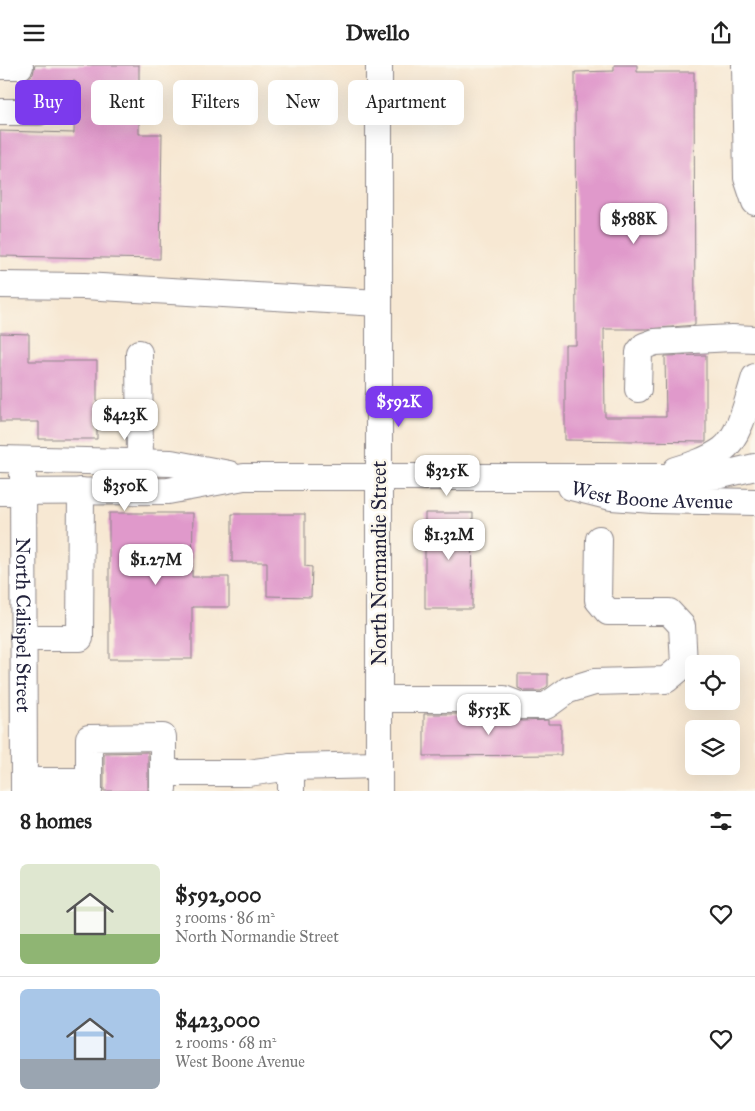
<!DOCTYPE html>
<html lang="en">
<head>
<meta charset="utf-8">
<style>
	:root { --surface:#fff; --page:#f6f6f6; --text:#222; --muted:#767676; --line:#e0e0e0; --accent:#7c3aed }
	body { margin:0; font-family:"IM FELL Great Primer",serif; background:var(--page); color:var(--text); height:100vh; display:flex; flex-direction:column; font-size:19px; white-space:nowrap }
	* { box-sizing:border-box; margin:0 }
	p { font-size:16px; color:var(--muted) }
	.icon { flex:none; width:28px; height:28px; fill:none; stroke:currentColor; stroke-width:2; stroke-linecap:round; stroke-linejoin:round }
	.map { position:relative; height:726px; overflow:hidden }
	.side { display:flex; flex-direction:column; background:var(--surface); flex:1 }
	.side>* { flex:none }
	.hud { position:absolute; left:15px; top:15px; width:500px; height:45px; display:flex; gap:10px }
	.buttons { position:absolute; left:685px; top:590px; display:grid; gap:10px }
	.buttons a { display:grid; place-items:center; width:55px; height:55px; border-radius:8px; background:var(--surface); box-shadow:0 5px 20px #0002; font-size:25px }
	.price { position:absolute; translate:-50% -42px; padding:0 11px; border-radius:10px; background:#fff; color:#222; font-size:16px; line-height:32px; filter:drop-shadow(0 1px 2px #0008) }
	.price::after { content:''; position:absolute; left:50%; top:30px; width:15px; height:11px; margin-left:-8px; background:inherit; clip-path:polygon(0 0,100% 0,50% 100%) }
	.price.active { background:var(--accent); color:#fff }
	ul { padding:0; list-style:none }
	li { display:flex; align-items:center; gap:15px; height:125px; padding:0 20px }
	li+li { border-top:1px solid var(--line) }
	li span { display:grid; place-items:center; flex:none; width:140px; height:100px; border-radius:8px; color:#555 }
	li>.icon { margin-inline-start:auto }
	span .icon { width:60px; height:60px; fill:#fffc; stroke-width:1 }
	li b { font-size:21px }
	h2 { display:flex; justify-content:space-between; align-items:center; height:60px; padding:0 20px; font-size:21px }
	.tag { padding:0 18px; border-radius:8px; background:var(--surface); box-shadow:0 5px 20px #0002; font-size:18px; line-height:45px }
	.tag.active { background:var(--accent); color:#fff }
	header { display:flex; justify-content:space-between; align-items:center; height:65px; padding:0 20px; background:var(--surface); font-size:22px; font-weight:800 }
	.map>svg:first-child { display:block }
	.building { fill:#e099cb }
	.lines { fill:none; stroke-linecap:round; stroke-linejoin:round }
	.minor-casing { stroke:#8c8587; stroke-width:28 }
	.minor { stroke:#fff; stroke-width:26 }
	.labels { text-anchor:middle; dominant-baseline:central; stroke-width:5; stroke-linejoin:round; paint-order:stroke }
	.street-label { font-size:20px; fill:#22223b; stroke:#fbf7ec }
</style>
</head>
<body>
<header><svg class="icon" aria-label="menu" viewBox="0 0 24 24"><path d="M4 6h16M4 12h16M4 18h16"/></svg>Dwello<svg class="icon" aria-label="share" viewBox="0 0 24 24"><path d="M12 15V3M7 8l5-5 5 5M5 13v7h14v-7"/></svg></header>
<div class="map">
<svg width="755" height="726" viewBox="0 0 755 726">
	<rect width="100%" height="100%" fill="#fbf7ec"/>
	<filter id="ink" filterUnits="userSpaceOnUse"><feTurbulence type="fractalNoise" baseFrequency=".02" numOctaves="2"/><feDisplacementMap in="SourceGraphic" scale="10" xChannelSelector="R" yChannelSelector="G"/><feConvolveMatrix kernelMatrix="1 2 1 2 8 2 1 2 1" color-interpolation-filters="sRGB"/></filter>
	<filter id="wash" filterUnits="userSpaceOnUse"><feTurbulence type="fractalNoise" baseFrequency=".0096" numOctaves="4" result="noise"/><feDisplacementMap in="SourceGraphic" scale="20" xChannelSelector="R" yChannelSelector="G"/><feGaussianBlur stdDeviation="1.12" result="paint"/><feColorMatrix in="noise" values="0 0 0 0 0 0 0 0 0 0 0 0 0 0 0 0 0 1.4 0 .05"/><feComposite in="paint" operator="in"/></filter>
	<g filter="url(#wash)">
		<rect width="100%" height="100%" fill="#f7e8d3"/>
		<g id="blocks">
			<!-- building -->
			<g class="building">
				<path d="M 35,0 L 139,0 L 139,69 L 162,69 L 160,194 L 0,191 L 0,66 L 74,68 L 75,16 L 20,16 L 27,14 L 33,9 Z"/>
				<path d="M 614,0 L 637,0 L 637,7 L 694,7 L 695,260 L 648,264 L 604,264 L 605,352 L 666,352 L 665,291 L 706,290 L 706,377 L 565,375 L 565,280 L 576,280 L 575,7 L 614,6 Z"/>
				<path d="M 0,268 L 29,269 L 29,296 L 97,296 L 97,374 L 39,374 L 39,357 L 0,357 Z"/>
				<path d="M 109,448 L 193,448 L 192,512 L 229,512 L 229,542 L 192,542 L 192,594 L 109,594 Z"/>
				<path d="M 425,448 L 473,448 L 472,544 L 425,544 Z"/>
				<path d="M 232,449 L 305,449 L 305,501 L 312,502 L 311,532 L 267,531 L 267,497 L 232,497 Z"/>
				<path d="M 518,609 L 548,609 L 548,621 L 541,626 L 525,626 L 518,623 Z"/>
				<path d="M 424,649 L 501,649 L 522,656 L 548,655 L 548,659 L 561,659 L 561,690 L 424,691 Z"/>
				<path d="M 148,687 L 148,726 L 104,726 L 104,688 Z"/>
			</g>
		</g>
	</g>
	<g filter="url(#ink)">
		<use href="#blocks" fill-opacity="0" stroke="#8c8587" stroke-width="1"/>
		<g class="lines">
			<defs>
				<g id="minor">
					<path d="M 379,0 L 379,726"/>
					<path d="M 745,0 L 747,113 L 755,137"/>
					<path d="M 0,1 L 20,1"/>
					<path d="M 0,47 L 39,47"/>
					<path d="M 0,220 L 84,221 L 379,238"/>
					<path d="M 139,288 L 140,397"/>
					<path d="M 638,324 L 639,287 L 644,281 L 655,277 L 732,273 L 755,274"/>
					<path d="M 0,394 L 171,398 L 229,409"/>
					<path id="s1" d="M 23,395 L 24,726"/>
					<path d="M 676,405 C 692,400 708,395 722,385 C 740,372 748,334 755,312"/>
					<path id="s2" d="M 571,422 L 611,432 L 653,435 L 755,437"/>
					<path d="M 0,427 L 168,426 L 244,412 L 691,412 L 721,410 L 755,402"/>
					<path d="M 23,573 L 80,573 L 81,426"/>
					<path d="M 379,634 L 504,634 L 522,641 L 546,641 L 568,625 L 594,617 L 666,615 L 684,600 L 682,561 L 669,547 L 608,547 L 598,535 L 599,474"/>
					<path d="M 291,702 L 291,726"/>
					<path d="M 163,708 L 248,708 L 291,702 L 379,700"/>
					<path d="M 24,716 L 89,716"/>
					<path d="M 89,726 L 89,673 L 163,672 L 163,724"/>
				</g>
			</defs>
			<!-- minor casing -->
			<use href="#minor" class="minor-casing"/>
			<!-- minor -->
			<use href="#minor" class="minor"/>
		</g>
	</g>
	<g class="labels">
		<!-- street labels -->
		<g class="street-label">
			<text stroke="none"><textPath href="#s2" startOffset="82">West Boone Avenue</textPath></text>
			<text transform="translate(379 498) rotate(-90)">North Normandie Street</text>
			<text stroke="none"><textPath href="#s1" startOffset="165">North Calispel Street</textPath></text>
		</g>
	</g>
</svg>
<div class="buttons">
<a><svg class="icon" aria-label="locate" viewBox="0 0 24 24"><circle cx="12" cy="12" r="6"/><path d="M12 2v4M12 18v4M2 12h4M18 12h4"/></svg></a>
<a><svg class="icon" aria-label="layers" viewBox="0 0 24 24"><path d="M12 4l9 5-9 5-9-5zM3 14l9 5 9-5"/></svg></a>
</div>
<b class="price" style="left:634px;top:180px">$588K</b>
<b class="price active" style="left:399px;top:363px">$592K</b>
<b class="price" style="left:125px;top:376px">$423K</b>
<b class="price" style="left:447px;top:432px">$325K</b>
<b class="price" style="left:125px;top:447px">$350K</b>
<b class="price" style="left:449px;top:496px">$1.32M</b>
<b class="price" style="left:156px;top:521px">$1.27M</b>
<b class="price" style="left:489px;top:671px">$553K</b>
<div class="hud">
<a class="tag active">Buy</a>
<a class="tag">Rent</a>
<a class="tag">Filters</a>
<a class="tag">New</a>
<a class="tag">Apartment</a>
</div>
</div>
<section class="side">
<h2>8 homes<svg class="icon" aria-label="filters" viewBox="0 0 24 24"><path d="M4 7h16M4 17h16"/><circle cx="9" cy="7" r="2"/><circle cx="15" cy="17" r="2"/></svg></h2>
<ul>
<li><span style="background:linear-gradient(#dfe7d0 70%,#8fb573 0)"><svg class="icon" aria-label="home" viewBox="0 0 24 24"><path d="M3 11l9-7 9 7M6 9v11h12V9"/></svg></span><div><b>$592,000</b><p>3 rooms · 86 m²</p><p>North Normandie Street</p></div><svg class="icon" aria-label="heart" viewBox="0 0 24 24"><path d="M12 20l-8-8c-3-5 5-10 8-4 3-6 11-1 8 4z"/></svg></li>
<li><span style="background:linear-gradient(#a9c7e8 70%,#9aa5b1 0)"><svg class="icon" aria-label="home" viewBox="0 0 24 24"><path d="M3 11l9-7 9 7M6 9v11h12V9"/></svg></span><div><b>$423,000</b><p>2 rooms · 68 m²</p><p>West Boone Avenue</p></div><svg class="icon" aria-label="heart" viewBox="0 0 24 24"><path d="M12 20l-8-8c-3-5 5-10 8-4 3-6 11-1 8 4z"/></svg></li>
</ul>
</section>
</body>
</html>
